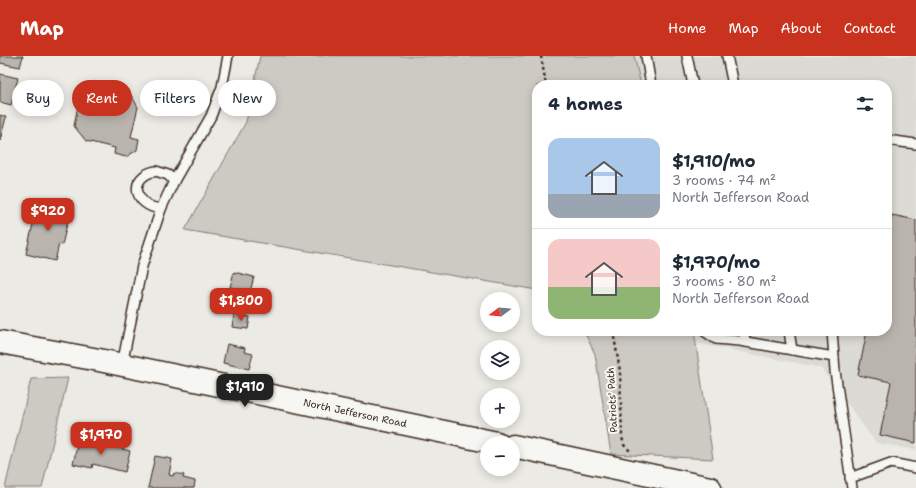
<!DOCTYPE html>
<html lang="en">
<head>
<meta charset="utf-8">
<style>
	:root { --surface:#fff; --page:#f6f6f7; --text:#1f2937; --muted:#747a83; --line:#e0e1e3; --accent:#c8321e }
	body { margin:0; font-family:"Shantell Sans",sans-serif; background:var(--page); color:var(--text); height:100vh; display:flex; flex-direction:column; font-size:15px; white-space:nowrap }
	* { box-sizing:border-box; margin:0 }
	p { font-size:13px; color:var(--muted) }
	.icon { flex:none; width:22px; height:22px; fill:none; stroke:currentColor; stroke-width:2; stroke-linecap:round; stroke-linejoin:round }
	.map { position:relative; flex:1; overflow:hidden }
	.panel { position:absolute; left:532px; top:24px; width:360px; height:256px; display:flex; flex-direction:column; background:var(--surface); border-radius:16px; box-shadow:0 2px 10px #0003 }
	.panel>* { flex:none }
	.banner { position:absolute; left:12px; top:24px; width:380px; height:36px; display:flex; gap:8px }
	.needle { width:26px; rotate:254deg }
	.buttons { position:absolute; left:480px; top:236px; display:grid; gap:8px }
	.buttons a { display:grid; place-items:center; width:40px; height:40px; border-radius:50%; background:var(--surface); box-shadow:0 2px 10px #0003; font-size:20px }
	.price { position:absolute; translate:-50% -34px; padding:0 9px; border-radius:8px; background:var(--accent); color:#fff; font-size:13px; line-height:26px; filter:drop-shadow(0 1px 2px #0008) }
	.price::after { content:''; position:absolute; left:50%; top:24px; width:12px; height:9px; margin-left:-6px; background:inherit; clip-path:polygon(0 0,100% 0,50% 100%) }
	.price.current { background:#222; color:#fff }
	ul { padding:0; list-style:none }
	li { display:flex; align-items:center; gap:12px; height:100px; padding:0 16px }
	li+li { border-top:1px solid var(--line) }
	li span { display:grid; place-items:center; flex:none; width:112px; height:80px; border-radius:12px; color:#555 }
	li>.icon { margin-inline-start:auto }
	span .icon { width:48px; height:48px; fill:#fffc; stroke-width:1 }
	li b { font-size:17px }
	h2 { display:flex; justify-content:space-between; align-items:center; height:48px; padding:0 16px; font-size:17px }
	.pill { padding:0 14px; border-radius:18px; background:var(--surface); box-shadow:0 2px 10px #0003; font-size:14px; line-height:36px }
	.pill.current { background:var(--accent); color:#fff }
	header { display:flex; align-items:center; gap:24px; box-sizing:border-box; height:56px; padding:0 20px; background:var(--accent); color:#fff }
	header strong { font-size:19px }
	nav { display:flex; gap:22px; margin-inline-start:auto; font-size:14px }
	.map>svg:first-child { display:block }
	.built { fill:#dcdad4 }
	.green { fill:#cdcac4; stroke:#847a71 }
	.building { fill:#bab4ae; stroke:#3b2a1e }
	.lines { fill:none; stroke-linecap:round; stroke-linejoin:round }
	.service-casing { stroke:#3b2a1e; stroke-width:12 }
	.tertiary-casing { stroke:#3b2a1e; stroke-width:25 }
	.path { stroke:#3b2a1e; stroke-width:2.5; stroke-dasharray:3 3; stroke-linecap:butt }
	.service { stroke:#f6f6f2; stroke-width:9 }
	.tertiary { stroke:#f6f6f2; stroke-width:22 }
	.labels { text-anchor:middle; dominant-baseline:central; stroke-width:4; stroke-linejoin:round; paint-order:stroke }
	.street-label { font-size:10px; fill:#3b2a1e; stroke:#f6f6f2 }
</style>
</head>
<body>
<header>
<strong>Map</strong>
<nav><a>Home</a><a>Map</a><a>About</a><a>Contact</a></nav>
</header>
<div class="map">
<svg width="916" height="432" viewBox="0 0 916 432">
	<rect width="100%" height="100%" fill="#ebeae5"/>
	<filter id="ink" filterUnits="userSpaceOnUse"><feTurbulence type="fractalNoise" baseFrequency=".025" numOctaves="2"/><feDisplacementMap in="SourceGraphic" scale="8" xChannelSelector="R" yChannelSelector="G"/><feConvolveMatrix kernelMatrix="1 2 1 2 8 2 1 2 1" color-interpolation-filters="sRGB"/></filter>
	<g filter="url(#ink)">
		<!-- built -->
		<path class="built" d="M 634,0 L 916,0 L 916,394 L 876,387 L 821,312 L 696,287 L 694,275 L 887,275 L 887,29 L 641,29 Z"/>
		<!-- green -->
		<g class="green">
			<path d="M 260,0 L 634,0 L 641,29 L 537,29 L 537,234 L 185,174 L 246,66 Z"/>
			<path d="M 584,275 L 694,275 L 713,403 L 611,398 L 595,298 Z"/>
			<path d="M 68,322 L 42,432 L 5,432 L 31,323 Z"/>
		</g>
		<!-- building -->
		<g class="building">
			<path d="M 0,0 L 23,0 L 20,11 L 0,7 Z"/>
			<path d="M 0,18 L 18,22 L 11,49 L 0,46 Z"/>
			<path d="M 93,26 L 128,34 L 138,51 L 131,81 L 139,83 L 137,94 L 126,101 L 114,98 L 115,92 L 86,85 L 74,70 L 81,34 Z"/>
			<path d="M 0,59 L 6,61 L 0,85 Z"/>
			<path d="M 54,146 L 66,149 L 64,155 L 70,156 L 62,189 L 59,188 L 55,205 L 26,198 L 37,151 L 52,154 Z"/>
			<path d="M 892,159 L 916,164 L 916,387 L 880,379 L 891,326 L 858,319 L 867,275 L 887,275 L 887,182 Z"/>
			<path d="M 234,216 L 254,221 L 250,236 L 230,231 Z"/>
			<path d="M 234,259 L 250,261 L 248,273 L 232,271 Z"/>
			<path d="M 227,288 L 245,292 L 244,296 L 253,298 L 249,313 L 223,307 Z"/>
			<path d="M 79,382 L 130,395 L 125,416 L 93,408 L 92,412 L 73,408 Z"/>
			<path d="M 155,400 L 172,403 L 169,419 L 173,420 L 174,417 L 184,419 L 183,422 L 195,425 L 194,432 L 148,432 Z"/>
		</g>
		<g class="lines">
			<defs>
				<g id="service">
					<path d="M 646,0 L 651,29"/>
					<path d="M 687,0 L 693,29"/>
					<path d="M 727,0 L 733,29"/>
					<path d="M 887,84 L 916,88"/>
					<path d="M 156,115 L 168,119 L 174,125 L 161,153 C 133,150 128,120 156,115 Z"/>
					<path d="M 174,125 L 211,60 L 222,31 L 228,0"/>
					<path d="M 704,275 L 716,283 L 740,285 L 834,301"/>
					<path d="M 744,275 L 745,286"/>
					<path d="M 789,275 L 792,294"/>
					<path d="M 832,275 L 835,315 L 852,432"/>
					<path d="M 122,309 L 142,210 L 161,153"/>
					<path d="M 850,422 L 891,407 L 916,412"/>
				</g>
				<g id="tertiary">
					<path d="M 0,286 L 99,304 L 497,387"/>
					<path d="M 513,390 L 710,432"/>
				</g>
			</defs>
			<!-- service casing -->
			<use href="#service" class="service-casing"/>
			<!-- tertiary casing -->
			<use href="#tertiary" class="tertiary-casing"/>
			<!-- path -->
			<g class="path">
				<path d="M 541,0 L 546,29"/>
				<path d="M 613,275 L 620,315 L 622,381 L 624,389 L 631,396"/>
			</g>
			<!-- service -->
			<use href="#service" class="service"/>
			<!-- tertiary -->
			<use href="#tertiary" class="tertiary"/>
		</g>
	</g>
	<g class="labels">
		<!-- street labels -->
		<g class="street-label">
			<text transform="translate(612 344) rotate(-93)">Patriots' Path</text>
			<text transform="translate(355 357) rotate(12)">North Jefferson Road</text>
		</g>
	</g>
</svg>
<div class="buttons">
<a><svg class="needle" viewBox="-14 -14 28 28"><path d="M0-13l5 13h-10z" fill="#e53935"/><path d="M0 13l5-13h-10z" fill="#747a83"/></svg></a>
<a><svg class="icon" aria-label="layers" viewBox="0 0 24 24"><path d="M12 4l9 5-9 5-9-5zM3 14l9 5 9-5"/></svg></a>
<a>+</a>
<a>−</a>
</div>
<b class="price" style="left:48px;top:176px">$920</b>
<b class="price" style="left:241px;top:266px">$1,800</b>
<b class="price current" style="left:245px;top:352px">$1,910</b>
<b class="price" style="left:101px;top:400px">$1,970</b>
<div class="banner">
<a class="pill">Buy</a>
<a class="pill current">Rent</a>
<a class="pill">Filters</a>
<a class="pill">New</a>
</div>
<section class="panel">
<h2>4 homes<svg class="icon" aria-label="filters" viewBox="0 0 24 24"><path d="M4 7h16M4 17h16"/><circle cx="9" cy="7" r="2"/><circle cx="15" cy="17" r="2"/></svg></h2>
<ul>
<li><span style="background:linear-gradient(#a9c7e8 70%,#9aa5b1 0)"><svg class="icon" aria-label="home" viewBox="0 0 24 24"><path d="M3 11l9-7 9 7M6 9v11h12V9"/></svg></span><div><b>$1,910/mo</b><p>3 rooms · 74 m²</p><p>North Jefferson Road</p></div></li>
<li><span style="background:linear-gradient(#f6c9c9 60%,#8fb573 0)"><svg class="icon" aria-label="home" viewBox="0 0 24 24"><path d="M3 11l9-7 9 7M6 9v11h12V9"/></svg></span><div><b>$1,970/mo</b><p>3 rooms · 80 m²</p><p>North Jefferson Road</p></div></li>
</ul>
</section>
</div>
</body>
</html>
